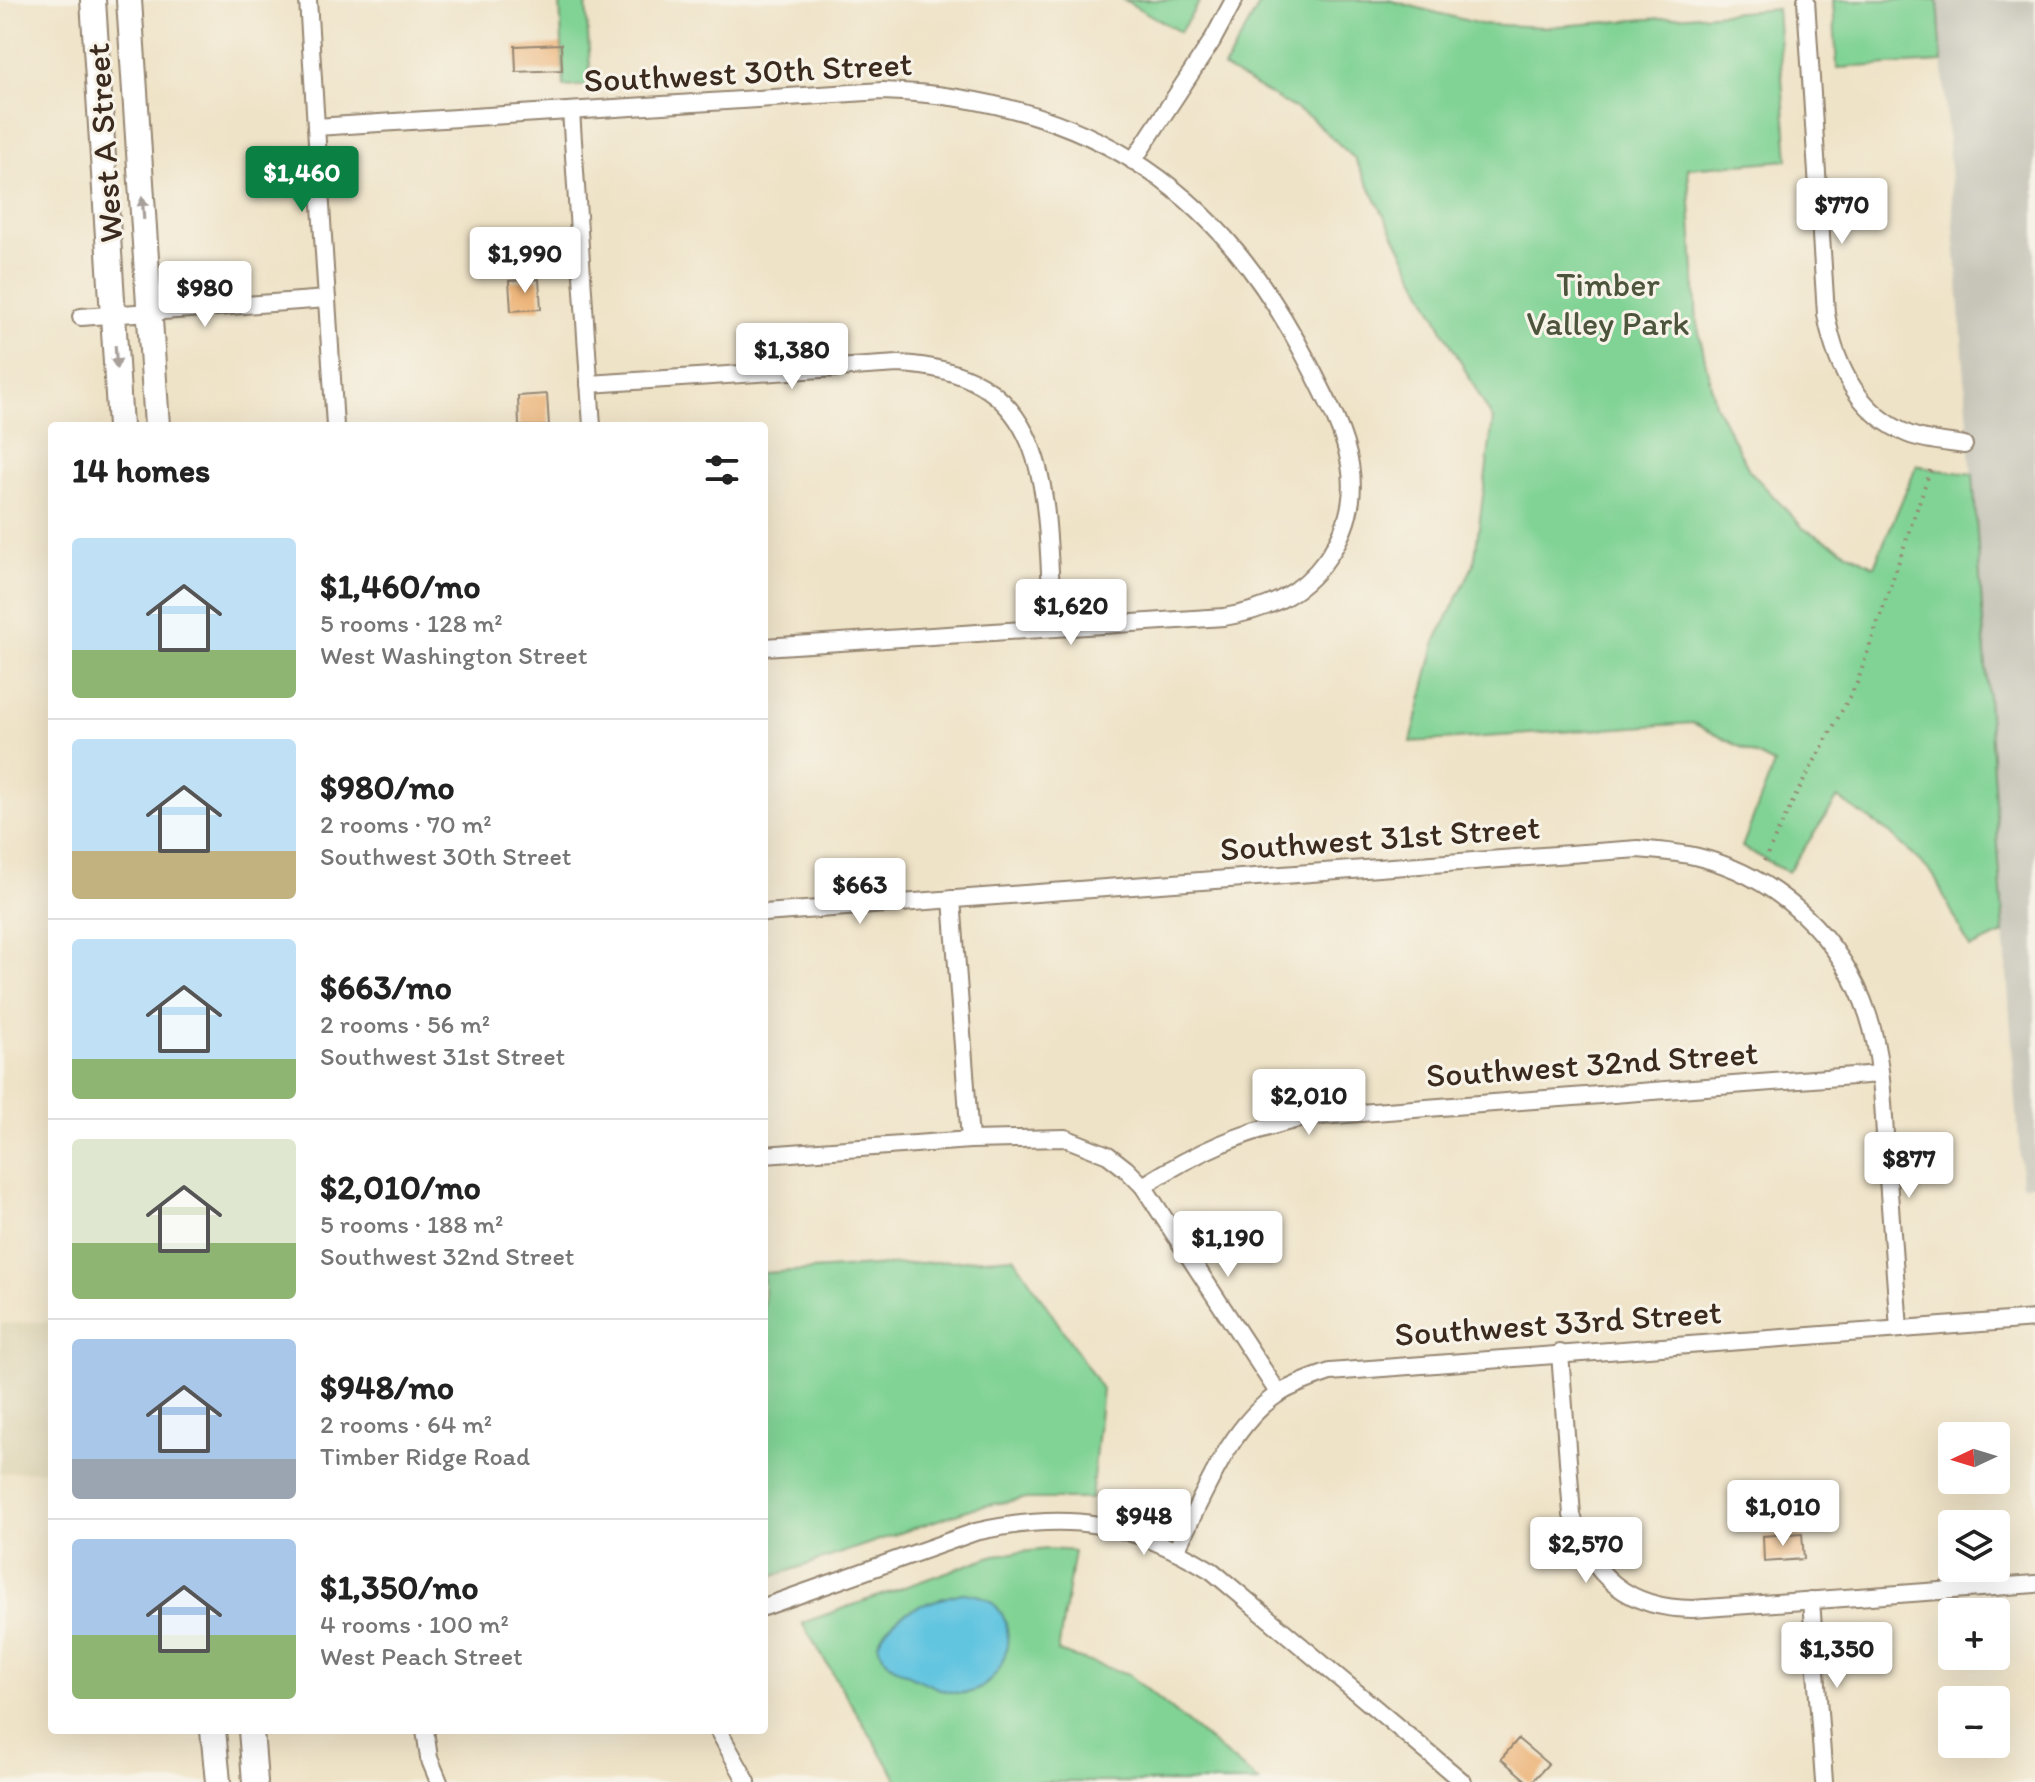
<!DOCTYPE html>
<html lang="en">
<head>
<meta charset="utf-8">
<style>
	:root { --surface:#fff; --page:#f2f2f2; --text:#222; --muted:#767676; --line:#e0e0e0; --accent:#0b8043 }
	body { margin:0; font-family:Itim,sans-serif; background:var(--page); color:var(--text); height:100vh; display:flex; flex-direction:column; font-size:30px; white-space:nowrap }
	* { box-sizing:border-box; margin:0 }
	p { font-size:26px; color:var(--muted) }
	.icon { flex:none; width:44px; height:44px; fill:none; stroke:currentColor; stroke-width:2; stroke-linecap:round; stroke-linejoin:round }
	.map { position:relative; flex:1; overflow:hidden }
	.panel { position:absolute; left:48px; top:422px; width:720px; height:1312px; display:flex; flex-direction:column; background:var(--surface); border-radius:8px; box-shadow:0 8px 32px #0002 }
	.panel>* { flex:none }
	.needle { width:52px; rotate:266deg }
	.controls { position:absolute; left:1938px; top:1422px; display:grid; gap:16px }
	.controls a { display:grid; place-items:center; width:72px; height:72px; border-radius:8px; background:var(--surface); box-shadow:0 8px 32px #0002; font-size:40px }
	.price { position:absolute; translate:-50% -68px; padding:0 18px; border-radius:8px; background:#fff; color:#222; font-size:26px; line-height:52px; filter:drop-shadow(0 2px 4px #0008) }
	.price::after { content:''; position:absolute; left:50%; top:48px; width:24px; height:18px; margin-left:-12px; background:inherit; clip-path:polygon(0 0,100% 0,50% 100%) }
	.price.on { background:var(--accent); color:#fff }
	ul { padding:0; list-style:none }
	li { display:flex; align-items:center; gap:24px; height:200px; padding:0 24px }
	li+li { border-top:2px solid var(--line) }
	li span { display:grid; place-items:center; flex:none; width:224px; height:160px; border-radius:8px; color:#555 }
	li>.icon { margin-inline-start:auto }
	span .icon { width:96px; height:96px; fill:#fffc; stroke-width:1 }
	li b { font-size:34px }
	h2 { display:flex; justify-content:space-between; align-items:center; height:96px; padding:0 24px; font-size:34px }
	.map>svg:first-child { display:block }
	.built { fill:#e0d7b7 }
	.industrial { fill:#c6c5b8 }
	.green { fill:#81d395; stroke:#5e7e5a; stroke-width:2 }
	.water { fill:#62c5e0; stroke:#4e787f; stroke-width:2 }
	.building { fill:#edb57a }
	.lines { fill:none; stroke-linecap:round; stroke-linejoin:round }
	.minor-casing { stroke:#958672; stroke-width:20 }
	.secondary-casing { stroke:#958672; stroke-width:28 }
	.path { stroke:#958672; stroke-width:4; stroke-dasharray:2 6; stroke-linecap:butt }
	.minor { stroke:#fff; stroke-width:16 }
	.secondary { stroke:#fff; stroke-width:24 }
	.oneway { fill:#a79f9a }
	.labels { text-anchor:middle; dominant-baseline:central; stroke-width:6; stroke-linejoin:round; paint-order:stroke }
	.street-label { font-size:34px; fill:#3b2a1e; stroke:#f7f3e8 }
	.park-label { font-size:34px; fill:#4c543c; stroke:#f7f3e8 }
</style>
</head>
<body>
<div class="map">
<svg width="2035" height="1782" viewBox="0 0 2035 1782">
	<rect width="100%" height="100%" fill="#f7f3e8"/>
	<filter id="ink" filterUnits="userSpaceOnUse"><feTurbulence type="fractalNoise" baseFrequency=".0125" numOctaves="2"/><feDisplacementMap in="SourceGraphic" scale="16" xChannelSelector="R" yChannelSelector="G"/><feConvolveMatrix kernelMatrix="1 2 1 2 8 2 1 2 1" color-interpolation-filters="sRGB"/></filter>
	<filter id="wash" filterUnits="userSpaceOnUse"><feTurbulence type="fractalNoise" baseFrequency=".006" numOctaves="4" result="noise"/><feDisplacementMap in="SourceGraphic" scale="32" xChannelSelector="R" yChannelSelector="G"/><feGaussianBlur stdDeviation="1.8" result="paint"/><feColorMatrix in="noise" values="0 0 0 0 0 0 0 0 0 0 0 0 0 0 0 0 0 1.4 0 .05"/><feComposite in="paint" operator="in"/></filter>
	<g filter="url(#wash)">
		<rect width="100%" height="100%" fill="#efe3c7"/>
		<!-- built -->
		<path class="built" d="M 52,1321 L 52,1470 L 0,1473 L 0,1324 Z"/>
		<!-- industrial -->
		<path class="industrial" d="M 1938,0 L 2035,0 L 2035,1184 L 2022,1185 Z"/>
		<!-- green -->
		<g class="green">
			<path d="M 560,0 L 586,0 L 591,85 L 564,87 Z"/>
			<path d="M 1124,0 L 1201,0 L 1180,32 Z"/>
			<path d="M 1262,0 L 1388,0 L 1480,24 L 1545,27 L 1777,9 L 1788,160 L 1688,168 L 1697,323 L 1715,404 L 1749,470 L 1804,529 L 1874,566 L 1917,465 L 1938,470 L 1973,474 L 2004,934 L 1970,948 L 1933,874 L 1891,834 L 1838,798 L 1788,872 L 1742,847 L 1774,764 L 1693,723 L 1411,742 L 1436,640 L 1474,564 L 1493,420 L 1444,332 L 1355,159 L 1311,118 L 1224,68 Z"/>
			<path d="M 1833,0 L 1938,0 L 1942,62 L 1837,68 Z"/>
			<path d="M 1014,1257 L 1102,1389 L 1091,1499 L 1021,1499 L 973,1508 L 771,1577 L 764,1561 L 764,1273 Z"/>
			<path d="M 1048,1549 L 1074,1551 L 1058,1652 L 1128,1674 L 1259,1782 L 899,1782 L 802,1623 L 995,1555 Z"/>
		</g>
		<!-- water -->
		<path class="water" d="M 962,1593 C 1035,1596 1010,1697 958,1693 C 942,1692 926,1683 911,1676 C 895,1668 882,1662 878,1643 C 893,1610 930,1601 962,1593 Z"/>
		<g id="blocks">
			<!-- building -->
			<g class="building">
				<path d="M 561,44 L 562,70 L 516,72 L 515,46 Z"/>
				<path d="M 539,279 L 541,309 L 511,311 L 509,281 Z"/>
				<path d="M 547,394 L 549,426 L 519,426 L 518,396 Z"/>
				<path d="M 1802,1533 L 1804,1559 L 1764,1562 L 1763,1536 Z"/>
				<path d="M 1518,1739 L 1548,1764 L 1532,1782 L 1528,1782 L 1501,1759 Z"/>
			</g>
		</g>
	</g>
	<g filter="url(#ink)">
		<use href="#blocks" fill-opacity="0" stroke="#958672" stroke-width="2"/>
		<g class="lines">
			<defs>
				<g id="minor">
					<path d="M 308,0 L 335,426"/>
					<path d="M 1806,0 L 1826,314 C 1835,365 1858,413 1908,434 C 1926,441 1945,442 1964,445"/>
					<path d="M 571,111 L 592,426"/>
					<path d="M 316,127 L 883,91 C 972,94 1055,113 1131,159 C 1215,211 1267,282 1311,368 C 1344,433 1376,491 1326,560 C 1301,595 1266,610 1224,617 L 764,647"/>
					<path d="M 1133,161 L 1212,41 L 1234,0"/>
					<path d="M 81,317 L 327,299"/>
					<path d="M 589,384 L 898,364 C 1062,371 1044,507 1053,628"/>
					<path d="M 952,899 L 970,1140"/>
					<path d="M 764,913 L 1638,849 C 1658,851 1678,852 1698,857 C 1777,876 1843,939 1868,1015 C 1884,1063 1883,1116 1887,1165 C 1891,1220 1895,1274 1899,1329"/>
					<path d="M 764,1155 L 970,1140 L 1065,1138 L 1108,1155 L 1126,1169 L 1143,1186 C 1199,1150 1242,1132 1307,1117 L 1880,1074"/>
					<path d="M 1143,1186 L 1279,1394"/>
					<path d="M 1560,1353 L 1572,1515 C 1590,1576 1628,1609 1693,1609 L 2035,1584"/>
					<path d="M 1176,1550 C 1203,1498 1228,1427 1278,1394 C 1295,1384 1312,1378 1330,1372 L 2035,1319"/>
					<path d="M 1811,1600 L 1824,1782"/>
					<path d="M 764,1607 L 975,1532 C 1068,1511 1130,1521 1212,1571 L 1463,1782"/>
					<path d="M 425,1730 L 429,1758 L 439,1782"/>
					<path d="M 718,1730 L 747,1782"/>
				</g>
				<g id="secondary">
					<path d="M 93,0 L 120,426"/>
					<path d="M 129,0 L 157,426"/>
					<path d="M 213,1730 L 218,1782"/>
					<path d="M 251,1730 L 255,1782"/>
				</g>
			</defs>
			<!-- minor casing -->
			<use href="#minor" class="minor-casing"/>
			<!-- secondary casing -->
			<use href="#secondary" class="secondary-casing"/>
			<!-- path -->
			<path class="path" d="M 1764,861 L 1796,795 L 1857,683 L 1932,465"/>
			<!-- minor -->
			<use href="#minor" class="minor"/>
			<!-- secondary -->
			<use href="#secondary" class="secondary"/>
		</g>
		<!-- one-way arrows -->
		<defs><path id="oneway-solid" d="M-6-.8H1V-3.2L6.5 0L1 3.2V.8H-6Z" transform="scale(2)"/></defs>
		<g class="oneway">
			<use href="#oneway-solid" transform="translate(143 208) rotate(-94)"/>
			<use href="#oneway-solid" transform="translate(116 357) rotate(86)"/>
		</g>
	</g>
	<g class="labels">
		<!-- street labels -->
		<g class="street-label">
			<text transform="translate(748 72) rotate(-3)">Southwest 30th Street</text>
			<text transform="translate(104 143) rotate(-94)">West A Street</text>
			<text transform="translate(1380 838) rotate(-4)">Southwest 31st Street</text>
			<text transform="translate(1592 1064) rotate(-4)">Southwest 32nd Street</text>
			<text transform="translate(1558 1323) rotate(-4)">Southwest 33rd Street</text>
		</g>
		<!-- park labels -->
		<g class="park-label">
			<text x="1608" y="284">Timber<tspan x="1608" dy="39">Valley Park</tspan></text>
		</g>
	</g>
</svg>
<div class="controls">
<a><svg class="needle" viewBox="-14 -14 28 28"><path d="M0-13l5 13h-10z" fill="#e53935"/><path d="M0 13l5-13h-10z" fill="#767676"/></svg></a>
<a><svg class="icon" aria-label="layers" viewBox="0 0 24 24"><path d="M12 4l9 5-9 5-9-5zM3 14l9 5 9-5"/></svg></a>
<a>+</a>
<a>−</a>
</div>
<b class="price on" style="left:302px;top:214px">$1,460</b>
<b class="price" style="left:1842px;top:246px">$770</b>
<b class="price" style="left:525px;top:295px">$1,990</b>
<b class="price" style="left:205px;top:329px">$980</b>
<b class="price" style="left:792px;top:391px">$1,380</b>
<b class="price" style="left:1071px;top:647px">$1,620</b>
<b class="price" style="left:860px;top:926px">$663</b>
<b class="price" style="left:1309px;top:1137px">$2,010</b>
<b class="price" style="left:1909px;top:1200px">$877</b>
<b class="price" style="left:1228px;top:1279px">$1,190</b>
<b class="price" style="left:1783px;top:1548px">$1,010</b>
<b class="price" style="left:1144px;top:1557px">$948</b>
<b class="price" style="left:1586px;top:1585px">$2,570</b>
<b class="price" style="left:1837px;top:1690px">$1,350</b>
<section class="panel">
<h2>14 homes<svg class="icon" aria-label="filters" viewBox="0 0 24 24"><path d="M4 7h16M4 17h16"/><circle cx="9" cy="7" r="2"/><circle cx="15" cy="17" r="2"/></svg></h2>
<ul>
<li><span style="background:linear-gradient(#bfe0f5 70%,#8fb573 0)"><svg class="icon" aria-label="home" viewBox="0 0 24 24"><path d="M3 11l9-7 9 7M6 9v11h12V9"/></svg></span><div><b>$1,460/mo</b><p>5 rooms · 128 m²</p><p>West Washington Street</p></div></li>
<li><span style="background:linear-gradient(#bfe0f5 70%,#c2b280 0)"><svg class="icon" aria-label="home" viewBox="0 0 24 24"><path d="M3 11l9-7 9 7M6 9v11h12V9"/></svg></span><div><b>$980/mo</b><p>2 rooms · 70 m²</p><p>Southwest 30th Street</p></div></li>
<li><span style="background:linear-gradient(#bfe0f5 75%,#8fb573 0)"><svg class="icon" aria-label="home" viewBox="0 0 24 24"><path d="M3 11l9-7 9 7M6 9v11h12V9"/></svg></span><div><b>$663/mo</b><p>2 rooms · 56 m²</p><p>Southwest 31st Street</p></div></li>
<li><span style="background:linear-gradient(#dfe7d0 65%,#8fb573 0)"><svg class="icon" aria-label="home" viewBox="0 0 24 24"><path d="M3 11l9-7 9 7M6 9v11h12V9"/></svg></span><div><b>$2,010/mo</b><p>5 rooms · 188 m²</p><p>Southwest 32nd Street</p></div></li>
<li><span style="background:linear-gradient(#a9c7e8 75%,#9aa5b1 0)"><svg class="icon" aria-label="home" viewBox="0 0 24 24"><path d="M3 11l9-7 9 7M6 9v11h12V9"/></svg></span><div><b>$948/mo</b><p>2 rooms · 64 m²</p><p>Timber Ridge Road</p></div></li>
<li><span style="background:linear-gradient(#a9c7e8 60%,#8fb573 0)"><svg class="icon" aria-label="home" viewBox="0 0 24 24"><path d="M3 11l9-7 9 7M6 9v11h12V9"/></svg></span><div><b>$1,350/mo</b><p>4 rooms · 100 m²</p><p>West Peach Street</p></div></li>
</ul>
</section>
</div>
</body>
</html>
